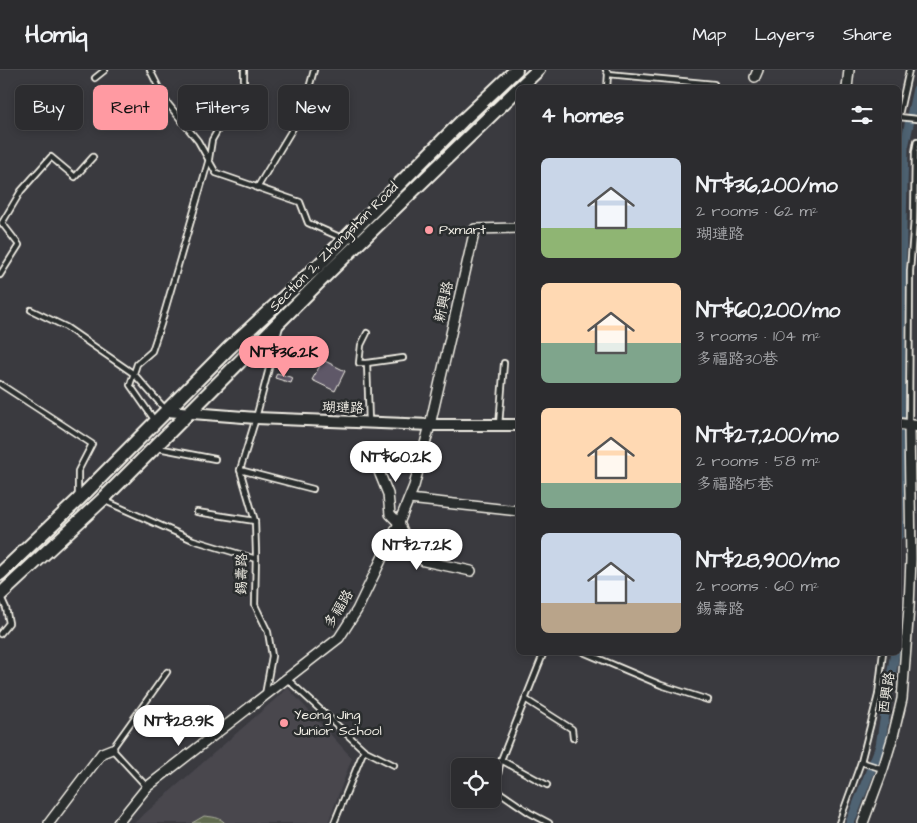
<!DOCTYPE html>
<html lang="en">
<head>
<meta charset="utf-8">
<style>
	:root { --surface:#2c2c2f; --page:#38383b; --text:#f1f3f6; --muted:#a6a7aa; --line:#48484b; --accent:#ff9aa2 }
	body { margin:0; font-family:"Architects Daughter","LXGW WenKai TC",sans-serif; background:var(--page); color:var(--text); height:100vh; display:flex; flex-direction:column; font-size:19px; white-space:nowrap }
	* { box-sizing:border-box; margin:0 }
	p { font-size:16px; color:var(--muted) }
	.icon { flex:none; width:28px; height:28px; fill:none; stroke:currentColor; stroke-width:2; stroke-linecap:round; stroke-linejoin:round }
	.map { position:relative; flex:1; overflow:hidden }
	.panel { position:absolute; left:516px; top:15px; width:385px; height:570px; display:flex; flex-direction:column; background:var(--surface); border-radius:8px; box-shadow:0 2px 8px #0003,0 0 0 1px var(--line) }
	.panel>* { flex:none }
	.top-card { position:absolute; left:15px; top:15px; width:426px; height:45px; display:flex; gap:10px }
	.buttons { position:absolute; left:451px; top:688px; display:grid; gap:10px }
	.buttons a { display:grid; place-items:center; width:50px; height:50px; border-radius:8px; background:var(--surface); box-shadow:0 2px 8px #0003,0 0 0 1px var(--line); font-size:25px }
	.price { position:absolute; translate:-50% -42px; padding:0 11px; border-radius:18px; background:#fff; color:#222; font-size:16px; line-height:32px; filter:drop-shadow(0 1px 2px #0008) }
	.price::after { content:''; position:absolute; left:50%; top:30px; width:15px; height:11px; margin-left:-8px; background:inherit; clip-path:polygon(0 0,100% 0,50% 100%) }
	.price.active { background:var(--accent); color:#111 }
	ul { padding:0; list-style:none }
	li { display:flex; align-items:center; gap:15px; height:125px; padding:0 25px }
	li span { display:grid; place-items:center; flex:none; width:140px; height:100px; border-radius:8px; color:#555 }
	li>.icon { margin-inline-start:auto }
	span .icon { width:60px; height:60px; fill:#fffc; stroke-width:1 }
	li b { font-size:21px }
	h2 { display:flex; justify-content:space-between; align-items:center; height:60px; padding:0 25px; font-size:21px }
	.chip { padding:0 18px; border-radius:8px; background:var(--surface); box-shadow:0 2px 8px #0003,0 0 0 1px var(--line); font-size:18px; line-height:45px }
	.chip.active { background:var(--accent); color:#111 }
	header { display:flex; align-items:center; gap:30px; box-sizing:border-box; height:70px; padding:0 25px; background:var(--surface); border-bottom:1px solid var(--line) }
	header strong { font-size:24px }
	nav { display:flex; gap:28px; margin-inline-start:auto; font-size:18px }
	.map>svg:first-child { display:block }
	.built { fill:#48464e }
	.green { fill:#616a50; stroke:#aaae9c }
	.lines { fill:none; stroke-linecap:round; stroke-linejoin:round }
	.canal { stroke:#4f6373; stroke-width:9 }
	.building { fill:#5f5868; stroke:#f4f1e8 }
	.service-casing { stroke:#f4f1e8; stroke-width:8 }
	.minor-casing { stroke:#f4f1e8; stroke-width:12 }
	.tertiary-casing { stroke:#f4f1e8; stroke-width:14 }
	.primary-casing { stroke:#f4f1e8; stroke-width:16 }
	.service { stroke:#2a2d2e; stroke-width:4.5 }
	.minor { stroke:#2a2d2e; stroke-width:9 }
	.tertiary { stroke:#2a2d2e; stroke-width:10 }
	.primary { stroke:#2a2d2e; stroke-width:12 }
	.poi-dot { fill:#ff9aa2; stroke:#2a2d2e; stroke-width:2 }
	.labels { text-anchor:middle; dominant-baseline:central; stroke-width:5; stroke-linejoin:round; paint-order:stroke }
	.poi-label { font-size:14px; fill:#f4f1e8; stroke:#2a2d2e; text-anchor:start }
	.street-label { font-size:14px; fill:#f4f1e8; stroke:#2a2d2e }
</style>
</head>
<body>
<header>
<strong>Homiq</strong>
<nav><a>Map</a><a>Layers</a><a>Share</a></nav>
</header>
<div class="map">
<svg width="917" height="753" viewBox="0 0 917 753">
	<rect width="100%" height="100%" fill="#3a3a3f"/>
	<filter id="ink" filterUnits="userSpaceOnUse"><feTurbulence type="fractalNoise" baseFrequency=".02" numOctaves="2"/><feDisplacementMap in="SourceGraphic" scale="10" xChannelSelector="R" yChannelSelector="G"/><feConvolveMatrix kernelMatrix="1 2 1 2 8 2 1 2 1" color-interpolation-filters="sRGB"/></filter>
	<g filter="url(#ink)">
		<!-- built -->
		<path class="built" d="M 288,618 L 352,688 L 328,753 L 134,753 Z"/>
		<!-- green -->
		<path class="green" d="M 204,746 C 212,747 220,747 225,753 L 192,753 Z"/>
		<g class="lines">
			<!-- canal -->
			<g class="canal">
				<path d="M 899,465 L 902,153 L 904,77 L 917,19"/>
				<path d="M 850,753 L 880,676 L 895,582"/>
			</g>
		</g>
		<!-- building -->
		<g class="building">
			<circle cx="291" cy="278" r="3"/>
			<path d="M 323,290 L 345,301 L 335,321 L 312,310 Z"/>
			<circle cx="283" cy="295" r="3"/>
			<path d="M 277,303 L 293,308 L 291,313 L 275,308 Z"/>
		</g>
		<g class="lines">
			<defs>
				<g id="service">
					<path d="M 150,0 L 165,30 L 198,71 L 216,103 L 300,132 L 308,153 L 344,169"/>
					<path d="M 606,0 L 608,4 L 607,18"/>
					<path d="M 608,4 L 714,14"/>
					<path d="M 95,8 L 105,0"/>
					<path d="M 899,45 L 909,0"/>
					<path d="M 899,47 L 917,49"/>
					<path d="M 257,118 L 302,43 L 314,0"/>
					<path d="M 0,205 L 19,175 L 2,153 L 21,121 L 51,87 L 75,107 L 93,87"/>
					<path d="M 31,240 L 66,257 L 134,304 L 166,340"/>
					<path d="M 367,263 L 361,275 L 359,293 L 367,293 L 369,352"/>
					<path d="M 273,283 L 283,286"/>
					<path d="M 367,293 L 403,288"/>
					<path d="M 0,314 L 92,374 L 78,401 L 78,426"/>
					<path d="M 155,351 L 130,315 L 137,294 L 152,281 L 161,254 L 209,89 L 212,70 L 244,14 L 244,0"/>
					<path d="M 909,354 L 910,201 L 914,149 L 915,82 L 917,71"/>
					<path d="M 499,355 L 504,293"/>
					<path d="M 158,378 L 215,389"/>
					<path d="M 240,400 L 313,419"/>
					<path d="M 103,430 L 193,470 L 256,489"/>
					<path d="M 197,442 L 255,451"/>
					<path d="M 0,564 L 9,553 L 6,538 L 1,527"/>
					<path d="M 544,582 L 501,690 L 495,719 L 530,743 L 549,753"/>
					<path d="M 583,582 L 661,615 L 708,630"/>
					<path d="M 286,608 L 364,680 L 334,753"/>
					<path d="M 265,625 L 272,586 L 268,562 L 255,535 L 256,483 L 255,451 L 240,400 L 256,348 L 280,256"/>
					<path d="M 525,629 L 572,659 L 573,668"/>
					<path d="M 364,680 L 394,695"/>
					<path d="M 501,690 L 547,715"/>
					<path d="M 861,692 L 883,699"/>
					<path d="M 147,717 L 112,679 L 167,602"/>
					<path d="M 839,753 L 861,692 L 878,625 L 883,582"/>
				</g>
				<g id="minor">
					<path d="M 755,7 L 758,0"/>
					<path d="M 847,18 L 849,0"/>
					<path d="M 372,384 L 388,424 L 390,444 L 399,453 L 414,484 L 424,491 L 471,501"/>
					<path d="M 409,429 L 519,441"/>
					<path d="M 49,753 L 102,683 L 112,679"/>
					<path d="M 118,753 L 147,717 L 339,568 L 357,540 L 399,453 L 414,416 L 430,355 L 475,159 L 519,158"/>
					<path d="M 863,753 L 883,699 L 893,666 L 902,629 L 909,537 L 911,489 L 909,355"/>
				</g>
				<g id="tertiary">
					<path d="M 167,341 L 256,348 L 430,355 L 519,355"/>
					<path d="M 899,354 L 917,356"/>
				</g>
				<g id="primary">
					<path d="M 519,18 L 538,0"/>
					<path d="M 0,504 L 78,430 L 229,278 L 319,195 L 462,51 L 516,0"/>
					<path d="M 0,525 L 102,430 L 330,201 L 519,18"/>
				</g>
			</defs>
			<!-- service casing -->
			<use href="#service" class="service-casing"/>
			<!-- minor casing -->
			<use href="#minor" class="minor-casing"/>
			<!-- tertiary casing -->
			<use href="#tertiary" class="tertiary-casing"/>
			<!-- primary casing -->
			<use href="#primary" class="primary-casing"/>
			<!-- service -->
			<use href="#service" class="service"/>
			<!-- minor -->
			<use href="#minor" class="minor"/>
			<!-- tertiary -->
			<use href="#tertiary" class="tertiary"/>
			<!-- primary -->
			<use href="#primary" class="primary"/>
		</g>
	</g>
	<!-- markers -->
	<g class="poi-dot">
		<circle cx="429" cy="160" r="5"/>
		<circle cx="284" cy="653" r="5"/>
	</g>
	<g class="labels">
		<!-- poi labels -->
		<g class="poi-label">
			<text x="439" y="160">Pxmart</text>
			<text x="294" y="645">Yeong Jing<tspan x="294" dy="16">Junior School</tspan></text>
		</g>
		<!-- street labels -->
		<g class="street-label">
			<text transform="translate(334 177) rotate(-45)">Section 2, Zhongshan Road</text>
			<text transform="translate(444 232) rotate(-77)">新興路</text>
			<text transform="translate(343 338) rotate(2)">瑚璉路</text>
			<text transform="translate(242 504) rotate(-89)">錫壽路</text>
			<text transform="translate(339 539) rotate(-58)">多福路</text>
			<text transform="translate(887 623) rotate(-82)">西興路</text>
		</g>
	</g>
</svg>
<div class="buttons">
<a><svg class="icon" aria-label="locate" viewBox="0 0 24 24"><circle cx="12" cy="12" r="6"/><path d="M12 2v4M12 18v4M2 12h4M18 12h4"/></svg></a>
</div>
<b class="price active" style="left:284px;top:308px">NT$36.2K</b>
<b class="price" style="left:396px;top:413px">NT$60.2K</b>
<b class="price" style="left:417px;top:501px">NT$27.2K</b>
<b class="price" style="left:179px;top:677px">NT$28.9K</b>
<div class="top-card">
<a class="chip">Buy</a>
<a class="chip active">Rent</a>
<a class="chip">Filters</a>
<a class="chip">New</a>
</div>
<section class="panel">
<h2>4 homes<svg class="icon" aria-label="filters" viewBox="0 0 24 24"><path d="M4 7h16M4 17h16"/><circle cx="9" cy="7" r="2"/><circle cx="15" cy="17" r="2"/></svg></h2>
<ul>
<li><span style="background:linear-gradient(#c9d6e8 70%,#8fb573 0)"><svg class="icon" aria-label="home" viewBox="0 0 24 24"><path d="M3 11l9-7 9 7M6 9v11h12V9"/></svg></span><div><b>NT$36,200/mo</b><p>2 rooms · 62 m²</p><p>瑚璉路</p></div></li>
<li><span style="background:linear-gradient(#ffd9b3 60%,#7fa58c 0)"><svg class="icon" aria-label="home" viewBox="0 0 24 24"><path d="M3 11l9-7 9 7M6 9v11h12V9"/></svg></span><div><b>NT$60,200/mo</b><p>3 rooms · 104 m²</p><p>多福路30巷</p></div></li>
<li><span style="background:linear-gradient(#ffd9b3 75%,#7fa58c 0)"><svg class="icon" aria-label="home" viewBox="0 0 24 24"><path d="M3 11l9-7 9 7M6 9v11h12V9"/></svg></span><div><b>NT$27,200/mo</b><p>2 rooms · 58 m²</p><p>多福路15巷</p></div></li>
<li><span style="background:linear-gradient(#c9d6e8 70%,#b9a48a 0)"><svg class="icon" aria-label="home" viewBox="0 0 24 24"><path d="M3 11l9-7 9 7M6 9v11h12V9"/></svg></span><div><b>NT$28,900/mo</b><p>2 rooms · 60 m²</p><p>錫壽路</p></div></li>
</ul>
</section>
</div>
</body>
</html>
